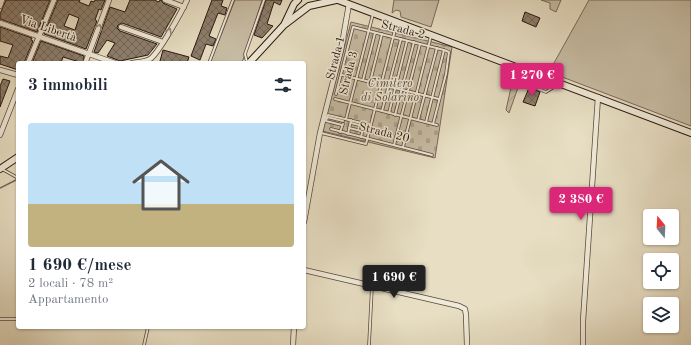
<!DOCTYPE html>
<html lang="it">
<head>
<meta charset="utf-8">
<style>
	:root { --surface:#fff; --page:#f2f2f3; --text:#1f2937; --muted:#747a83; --line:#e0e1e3; --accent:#db2777 }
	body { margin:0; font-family:"Old Standard TT",serif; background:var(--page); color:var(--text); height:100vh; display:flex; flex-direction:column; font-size:15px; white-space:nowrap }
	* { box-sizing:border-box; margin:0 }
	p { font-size:13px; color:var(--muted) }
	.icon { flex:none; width:22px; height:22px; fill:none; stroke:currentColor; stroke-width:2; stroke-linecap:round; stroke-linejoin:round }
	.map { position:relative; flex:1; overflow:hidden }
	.sheet { position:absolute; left:16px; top:61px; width:290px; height:268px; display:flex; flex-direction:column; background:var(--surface); border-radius:4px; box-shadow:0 1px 3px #0004 }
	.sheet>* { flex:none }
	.needle { width:26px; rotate:342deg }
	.fabs { position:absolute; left:643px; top:209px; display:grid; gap:8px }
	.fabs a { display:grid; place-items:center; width:36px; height:36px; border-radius:4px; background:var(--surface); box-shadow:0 1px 3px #0004; font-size:20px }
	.price { position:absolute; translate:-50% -34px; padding:0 9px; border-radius:4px; background:var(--accent); color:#fff; font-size:13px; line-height:26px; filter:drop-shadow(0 1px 2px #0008) }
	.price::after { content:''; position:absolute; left:50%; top:24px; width:12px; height:9px; margin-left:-6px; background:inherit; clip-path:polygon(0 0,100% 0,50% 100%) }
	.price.active { background:#222; color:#fff }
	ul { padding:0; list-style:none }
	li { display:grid; align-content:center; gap:8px; height:212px; padding:0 12px }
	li+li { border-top:1px solid var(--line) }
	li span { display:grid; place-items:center; height:124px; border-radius:4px; color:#555 }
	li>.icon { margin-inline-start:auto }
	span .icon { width:72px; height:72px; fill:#fffc; stroke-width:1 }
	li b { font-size:17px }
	h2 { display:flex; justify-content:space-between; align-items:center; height:48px; padding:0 12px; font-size:17px }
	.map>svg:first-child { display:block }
	.green { fill:#c7bca4; stroke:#786859 }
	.cemetery { fill:url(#cemetery-stones); stroke:#786859 }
	.garden { fill:url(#garden-furrows); stroke:#786859 }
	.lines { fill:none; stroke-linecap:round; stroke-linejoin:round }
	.stream { stroke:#746555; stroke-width:1.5 }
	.building { fill:url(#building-cross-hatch); stroke:#29150e; fill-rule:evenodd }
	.lane-casing { stroke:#58473b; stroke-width:3.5 }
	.street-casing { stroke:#58473b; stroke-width:6 }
	.secondary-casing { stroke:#29150e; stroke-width:8 }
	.lane { stroke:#efead8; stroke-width:2 }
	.street { stroke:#efead8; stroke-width:4.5 }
	.secondary { stroke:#efead8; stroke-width:6 }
	.oneway { stroke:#968a7d }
	.labels { text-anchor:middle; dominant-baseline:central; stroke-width:3; stroke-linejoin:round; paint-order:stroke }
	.street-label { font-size:12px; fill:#29150e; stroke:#efead8 }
	.park-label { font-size:12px; font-style:italic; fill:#58473b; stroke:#efead8 }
</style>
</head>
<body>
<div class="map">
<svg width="691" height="345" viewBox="0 0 691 345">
	<defs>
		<pattern id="cemetery-stones" width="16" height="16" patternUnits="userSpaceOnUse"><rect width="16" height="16" fill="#c7bca4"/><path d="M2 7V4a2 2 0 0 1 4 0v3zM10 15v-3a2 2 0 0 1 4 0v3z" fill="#aba18c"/></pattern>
		<pattern id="garden-furrows" width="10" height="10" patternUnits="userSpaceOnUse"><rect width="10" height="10" fill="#c7bca4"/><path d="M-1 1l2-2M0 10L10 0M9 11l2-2" fill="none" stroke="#aba18c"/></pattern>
		<pattern id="building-cross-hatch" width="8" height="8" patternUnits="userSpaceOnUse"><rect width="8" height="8" fill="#8c7e6c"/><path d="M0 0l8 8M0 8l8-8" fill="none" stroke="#726657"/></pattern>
	</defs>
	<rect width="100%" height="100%" fill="#e7dec3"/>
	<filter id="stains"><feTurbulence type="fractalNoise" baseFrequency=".005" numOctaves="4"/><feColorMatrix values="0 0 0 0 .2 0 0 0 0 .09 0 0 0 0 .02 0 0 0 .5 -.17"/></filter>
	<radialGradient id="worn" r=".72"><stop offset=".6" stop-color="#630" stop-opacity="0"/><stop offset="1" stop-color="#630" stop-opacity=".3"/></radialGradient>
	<!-- green -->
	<g class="green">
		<path d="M 235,0 L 262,0 L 243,60 L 240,63 L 210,63 Z"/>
		<path d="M 394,0 L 439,0 L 431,27 L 401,17 L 400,11 L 396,10 L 392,13 Z"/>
		<path d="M 541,0 L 561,0 L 556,12 L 550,9 L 550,3 Z"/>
		<path d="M 589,0 L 691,0 L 691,126 L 549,72 Z"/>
	</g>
	<!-- cemetery -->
	<path class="cemetery" d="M 351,22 L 452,47 L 435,158 L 322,131 Z"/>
	<!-- garden -->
	<path class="garden" d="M 515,69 L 517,70 L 520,82 L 509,113 L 506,110 Z"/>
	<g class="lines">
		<!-- stream -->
		<path class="stream" d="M 0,188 L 18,179"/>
	</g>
	<!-- building -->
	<g class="building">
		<path d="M 6,0 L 50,0 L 37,32 L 0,19 L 0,14 Z"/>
		<path d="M 58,0 L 80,0 L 79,2 L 89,6 L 91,1 L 94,2 L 95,0 L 105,0 L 101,10 L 99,9 L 95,20 L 97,21 L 86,49 L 44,34 ZM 69,14 L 79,18 L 75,30 L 64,26 Z"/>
		<path d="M 130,0 L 154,0 L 159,2 L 160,0 L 161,0 L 163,3 L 177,9 L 161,37 L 122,23 L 118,25 L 117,28 L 120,31 L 157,44 L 148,55 L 120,61 L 107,56 L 115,43 L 107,40 L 98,53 L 94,52 L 110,7 L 125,12 Z"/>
		<path d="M 212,0 L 223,0 L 221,6 L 227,8 L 225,15 L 218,13 L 209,36 L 216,39 L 213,46 L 206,44 L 200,60 L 191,56 Z"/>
		<path d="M 266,0 L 282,0 L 280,5 L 274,2 L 267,24 L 273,26 L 262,38 L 254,35 Z"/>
		<path d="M 525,12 L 540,18 L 536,27 L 522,21 Z"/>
		<path d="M 0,27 L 32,38 L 31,40 L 33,41 L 24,63 L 18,63 L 18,70 L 0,64 L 0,56 L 8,58 L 13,45 L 0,41 Z"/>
		<path d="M 41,41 L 84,56 L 83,63 L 63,57 L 61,63 L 32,63 Z"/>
		<path d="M 163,50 L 189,57 L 187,63 L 166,63 L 160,61 Z"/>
		<path d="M 3,79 L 10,81 L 0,107 L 0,86 Z"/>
		<path d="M 529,88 L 540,92 L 535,106 L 523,102 Z"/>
	</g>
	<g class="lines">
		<defs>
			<g id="lane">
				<path d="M 247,62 L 245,54 L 264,0"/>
				<path d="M 209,63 L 233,0"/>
				<path d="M 522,70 L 526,84 L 546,92 L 557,85"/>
				<path d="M 342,75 L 439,99"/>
				<path d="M 363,80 L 375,33"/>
				<path d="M 370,82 L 382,34"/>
				<path d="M 336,94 L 353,27 L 444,50 L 449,52 L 446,74 L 433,124"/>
				<path d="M 335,99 L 437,125"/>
				<path d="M 382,111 L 401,39"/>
				<path d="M 389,113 L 407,41"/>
				<path d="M 395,115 L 414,42"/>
				<path d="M 327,117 L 343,121"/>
				<path d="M 346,119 L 373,14"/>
				<path d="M 418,120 L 437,48"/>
				<path d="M 426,122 L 444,50"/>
				<path d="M 351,123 L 363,126"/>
				<path d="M 342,125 L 326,121 L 328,115 L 370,125"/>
				<path d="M 349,128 L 362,131"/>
				<path d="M 331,129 L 432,155"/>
				<path d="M 340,132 L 343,124"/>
				<path d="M 321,133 L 366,144 L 397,22"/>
				<path d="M 348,134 L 351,120"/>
				<path d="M 361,137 L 364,124"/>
				<path d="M 394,145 L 420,44"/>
				<path d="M 403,147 L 431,36"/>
				<path d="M 2,169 L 18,178"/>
				<path d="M 0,319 L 18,319"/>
				<path d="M 144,345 L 148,327"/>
				<path d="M 369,345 L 372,286"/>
			</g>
			<g id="street">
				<path d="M 165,0 L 184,7"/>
				<path d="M 0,6 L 2,0"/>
				<path d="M 0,23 L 115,63"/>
				<path d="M 121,27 L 163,42"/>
				<path d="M 86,61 L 109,0"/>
				<path d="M 28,63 L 54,0"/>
				<path d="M 132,63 C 137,62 146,62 150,59 C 159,53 182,11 187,0"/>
				<path d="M 0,70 L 18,75"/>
				<path d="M 0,135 L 18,89"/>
				<path d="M 304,222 L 320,133 L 341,50 L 349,4"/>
				<path d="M 304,270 L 459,306 L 465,309 L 466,315 L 467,345"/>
				<path d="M 293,345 L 294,327"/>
				<path d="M 583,345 L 583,321 L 598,97"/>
			</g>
			<g id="secondary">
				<path d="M 338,0 L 691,133"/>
				<path d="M 285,23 L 294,4 L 298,0"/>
				<path d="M 249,63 L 284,25 L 309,6 L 336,0"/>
				<path d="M 0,169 L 18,157"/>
			</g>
		</defs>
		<!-- lane casing -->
		<use href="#lane" class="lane-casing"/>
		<!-- street casing -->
		<use href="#street" class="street-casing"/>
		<!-- secondary casing -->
		<use href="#secondary" class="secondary-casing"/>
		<!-- lane -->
		<use href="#lane" class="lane"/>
		<!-- street -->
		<use href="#street" class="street"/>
		<!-- secondary -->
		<use href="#secondary" class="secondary"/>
	</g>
	<!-- one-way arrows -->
	<defs><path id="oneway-chevron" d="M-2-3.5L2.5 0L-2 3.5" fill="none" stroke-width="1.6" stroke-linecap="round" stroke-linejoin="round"/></defs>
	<g class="oneway">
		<use href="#oneway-chevron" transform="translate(99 27) rotate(-70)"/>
		<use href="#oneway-chevron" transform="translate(169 31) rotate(-59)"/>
	</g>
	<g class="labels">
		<!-- street labels -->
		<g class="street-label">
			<text transform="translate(48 29) rotate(19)">Via Libertà</text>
			<text transform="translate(403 30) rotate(14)">Strada 2</text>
			<text transform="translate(336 58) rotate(-76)">Strada 1</text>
			<text transform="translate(349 73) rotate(-76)">Strada 3</text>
			<text transform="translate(384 133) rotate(14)">Strada 20</text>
		</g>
		<!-- park labels -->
		<g class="park-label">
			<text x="390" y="84">Cimitero<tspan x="390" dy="14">di Solarino</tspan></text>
		</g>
	</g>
	<rect width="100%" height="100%" filter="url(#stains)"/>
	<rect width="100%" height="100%" fill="url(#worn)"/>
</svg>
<div class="fabs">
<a><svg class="needle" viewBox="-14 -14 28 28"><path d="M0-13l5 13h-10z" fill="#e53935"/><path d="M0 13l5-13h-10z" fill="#747a83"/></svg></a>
<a><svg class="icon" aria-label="locate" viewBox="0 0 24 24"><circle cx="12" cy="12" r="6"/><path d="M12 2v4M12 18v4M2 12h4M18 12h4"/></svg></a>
<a><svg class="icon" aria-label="layers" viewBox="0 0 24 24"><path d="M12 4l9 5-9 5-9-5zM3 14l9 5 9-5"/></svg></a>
</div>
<b class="price" style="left:532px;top:97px">1 270 €</b>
<b class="price" style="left:581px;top:221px">2 380 €</b>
<b class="price active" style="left:394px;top:299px">1 690 €</b>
<section class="sheet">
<h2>3 immobili<svg class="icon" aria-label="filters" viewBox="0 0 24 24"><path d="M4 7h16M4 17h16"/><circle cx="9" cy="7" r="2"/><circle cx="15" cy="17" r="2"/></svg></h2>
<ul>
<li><span style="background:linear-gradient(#bfe0f5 65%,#c2b280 0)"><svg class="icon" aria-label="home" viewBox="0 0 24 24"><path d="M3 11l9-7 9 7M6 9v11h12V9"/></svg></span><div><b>1 690 €/mese</b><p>2 locali · 78 m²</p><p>Appartamento</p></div></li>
</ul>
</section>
</div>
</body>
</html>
